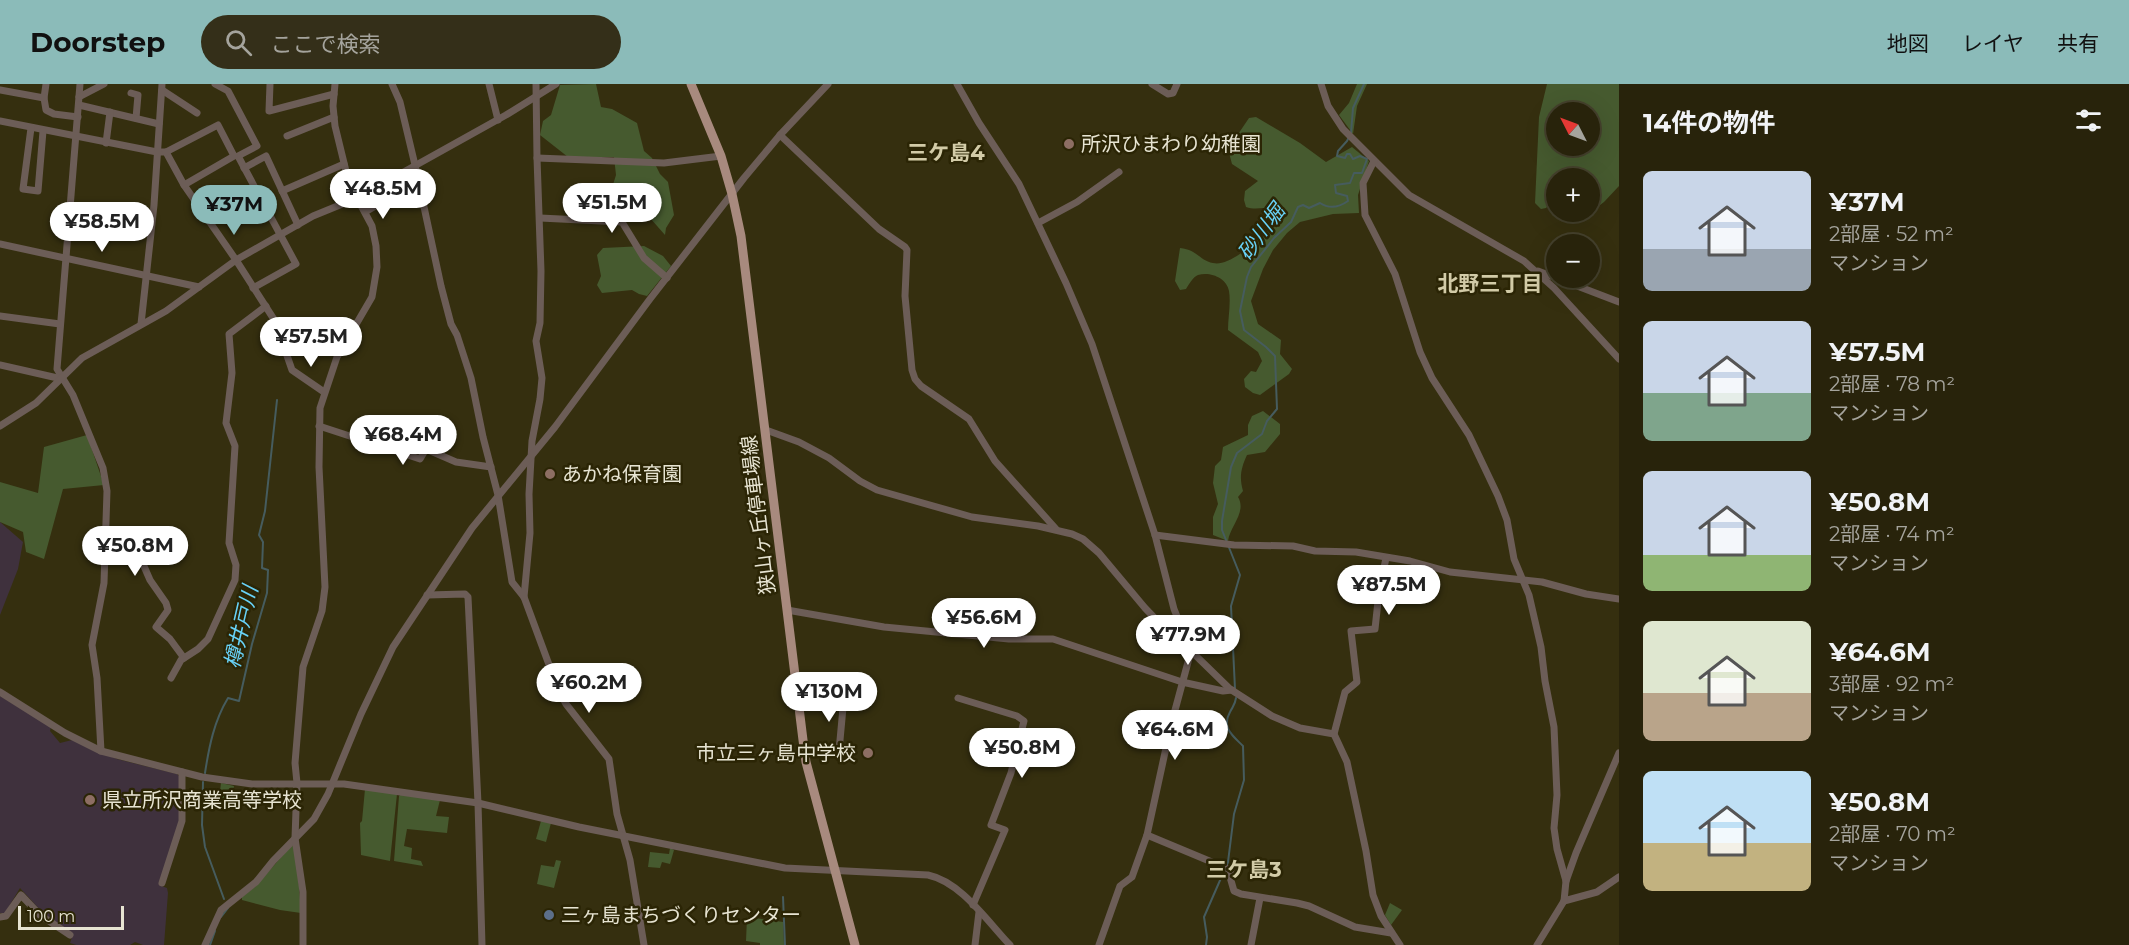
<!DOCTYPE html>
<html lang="ja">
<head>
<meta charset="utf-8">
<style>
	:root { --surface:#28230b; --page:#342f19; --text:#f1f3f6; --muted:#a5a49d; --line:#44402c; --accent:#8bbbb9 }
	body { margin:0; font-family:Montserrat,"Noto Sans JP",sans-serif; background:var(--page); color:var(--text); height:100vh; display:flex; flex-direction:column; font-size:22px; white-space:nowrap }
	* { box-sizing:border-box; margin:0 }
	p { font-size:20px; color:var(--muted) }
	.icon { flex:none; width:33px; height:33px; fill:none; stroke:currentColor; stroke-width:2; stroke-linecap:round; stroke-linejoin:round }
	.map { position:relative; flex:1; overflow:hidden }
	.panel { display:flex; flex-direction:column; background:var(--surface); width:510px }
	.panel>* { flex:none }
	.needle { width:39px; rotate:312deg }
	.fabs { position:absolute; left:1546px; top:18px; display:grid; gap:12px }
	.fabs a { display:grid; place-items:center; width:54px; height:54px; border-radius:50%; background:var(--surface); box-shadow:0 6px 24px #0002,0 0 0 2px var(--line); font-size:30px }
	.scale { position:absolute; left:18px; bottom:15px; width:106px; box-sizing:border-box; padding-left:6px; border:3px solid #e7e4d2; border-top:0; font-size:16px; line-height:21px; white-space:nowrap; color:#e7e4d2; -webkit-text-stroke:4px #2b2505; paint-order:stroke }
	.price { position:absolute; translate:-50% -51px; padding:0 14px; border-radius:21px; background:#fff; color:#222; font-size:20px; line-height:39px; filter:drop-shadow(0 2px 3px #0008) }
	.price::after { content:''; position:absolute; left:50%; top:36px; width:18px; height:14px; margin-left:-9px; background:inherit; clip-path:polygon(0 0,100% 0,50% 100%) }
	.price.active { background:var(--accent); color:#111 }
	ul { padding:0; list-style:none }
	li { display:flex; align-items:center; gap:18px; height:150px; padding:0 24px }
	li span { display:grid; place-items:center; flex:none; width:168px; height:120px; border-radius:9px; color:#555 }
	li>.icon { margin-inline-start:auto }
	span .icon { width:72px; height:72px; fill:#fffc; stroke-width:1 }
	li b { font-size:26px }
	h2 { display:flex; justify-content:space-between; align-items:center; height:72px; padding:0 24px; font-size:26px }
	header { display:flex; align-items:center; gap:36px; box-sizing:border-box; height:84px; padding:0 30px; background:var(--accent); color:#111 }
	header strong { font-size:28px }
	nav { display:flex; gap:33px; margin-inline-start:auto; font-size:21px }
	.search { width:420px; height:54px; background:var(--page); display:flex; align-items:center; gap:15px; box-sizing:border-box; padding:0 21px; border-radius:33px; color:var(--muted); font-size:22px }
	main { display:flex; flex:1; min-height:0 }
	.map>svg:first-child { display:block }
	.education { fill:#3f313d }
	.green { fill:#465a2f; fill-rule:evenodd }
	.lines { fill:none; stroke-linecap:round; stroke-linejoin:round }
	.stream { stroke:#465c5e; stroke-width:2 }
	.minor { stroke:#6c5d57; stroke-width:7 }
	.major { stroke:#a88a7e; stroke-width:9 }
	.education-dot { fill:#8d6e63; stroke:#2b2505; stroke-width:2 }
	.service-dot { fill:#5c6f8a; stroke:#2b2505; stroke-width:2 }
	.labels { text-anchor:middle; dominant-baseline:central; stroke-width:5; stroke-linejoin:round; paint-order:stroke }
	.poi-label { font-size:20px; fill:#e7e4d2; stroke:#2b2505; text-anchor:start }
	.street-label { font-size:20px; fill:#e7e4d2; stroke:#2b2505 }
	.neighbourhood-label { font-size:21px; font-weight:bold; fill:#d2cba7; stroke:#2b2505 }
	.water-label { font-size:21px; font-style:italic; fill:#68d2f7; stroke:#2b2505 }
</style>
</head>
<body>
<header>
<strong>Doorstep</strong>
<div class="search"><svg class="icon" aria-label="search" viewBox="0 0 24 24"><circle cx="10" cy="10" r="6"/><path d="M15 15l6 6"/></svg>ここで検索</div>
<nav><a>地図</a><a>レイヤ</a><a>共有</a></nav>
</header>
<main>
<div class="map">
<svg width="1619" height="861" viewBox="0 0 1619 861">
	<rect width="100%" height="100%" fill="#352f0f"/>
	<!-- education -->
	<g class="education">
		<path d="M 0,438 L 23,458 L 18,485 L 0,531 Z"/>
		<path d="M 0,612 L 51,643 L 50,647 L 60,659 L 72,656 L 117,675 L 177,690 L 180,693 L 179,739 L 159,801 L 167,804 L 168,809 L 164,861 L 143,861 L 135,858 L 130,861 L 76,861 L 70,859 L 73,850 L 43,829 L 20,804 L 5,829 L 0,829 Z"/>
	</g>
	<!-- green -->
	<g class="green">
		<path d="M 596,0 L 601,23 L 612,25 L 637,39 L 644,67 L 652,74 L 660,90 L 668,98 L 674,131 L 666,144 L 665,151 L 643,126 L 628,133 L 610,110 L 616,91 L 614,73 L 568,73 L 540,51 L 543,37 L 551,31 L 560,1 Z"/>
		<path d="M 1357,0 L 1367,0 L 1357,22 L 1353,50 L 1339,31 L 1349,19 Z"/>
		<path d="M 1547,0 L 1619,0 L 1619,102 L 1604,118 L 1592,127 L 1590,126 L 1590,94 L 1557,94 L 1557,116 L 1554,115 L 1546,124 L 1541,125 L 1535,119 L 1539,33 ZM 1557,28 L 1590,28 L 1590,62 L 1557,62 Z"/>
		<path d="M 1256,33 L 1300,59 L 1326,78 L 1352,63 L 1369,77 L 1358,111 L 1359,129 L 1333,130 L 1300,138 L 1287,149 L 1273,166 L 1263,185 L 1251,217 L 1258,240 L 1281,256 L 1280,270 L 1292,285 L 1289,290 L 1260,311 L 1253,309 L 1245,303 L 1244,295 L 1251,287 L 1256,288 L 1262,277 L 1258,268 L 1228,246 C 1228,234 1231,219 1229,207 C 1227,194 1210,187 1198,191 C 1193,193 1189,200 1186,205 L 1180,206 L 1175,197 L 1180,164 C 1198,166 1200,177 1213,179 C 1233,184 1271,144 1284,130 L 1280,123 C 1268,122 1257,127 1246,123 L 1244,116 L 1245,107 L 1258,97 L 1232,80 L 1228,65 L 1249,34 Z"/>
		<path d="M 644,162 L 663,172 L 671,182 L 647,212 L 639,210 L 632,206 L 602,209 L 597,201 L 601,192 L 597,171 L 603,164 Z"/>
		<path d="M 1263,327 L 1280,340 L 1280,350 L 1265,368 L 1247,371 C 1241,384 1239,393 1243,407 L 1238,413 C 1247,428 1230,442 1228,457 L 1213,451 L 1213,433 L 1218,420 L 1213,399 L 1215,382 L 1221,376 L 1223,363 L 1248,351 L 1248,341 L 1252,332 Z"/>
		<path d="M 87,351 L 104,401 L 63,405 L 44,475 L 26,468 L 23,448 L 0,438 L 0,398 L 38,409 L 44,363 Z"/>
		<path d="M 221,699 L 234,702 L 231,715 L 219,715 Z"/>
		<path d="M 365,705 L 397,710 L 390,777 L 361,771 L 360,739 L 362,737 Z"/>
		<path d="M 401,710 L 440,716 L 436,732 L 449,733 L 447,749 L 407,745 L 404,762 L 412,764 L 411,775 L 421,777 L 423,782 L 394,777 L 399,712 Z"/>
		<path d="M 541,737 L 551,739 L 546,758 L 536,755 Z"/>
		<path d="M 291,762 L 294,762 L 299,801 L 301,829 L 280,826 L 242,816 L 242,813 L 255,803 Z"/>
		<path d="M 670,764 L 674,766 L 670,780 L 662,778 L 660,784 L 648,783 L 650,768 L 669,770 Z"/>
		<path d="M 556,776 L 561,777 L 554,804 L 537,800 L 541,781 L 554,783 Z"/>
		<path d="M 1390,819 L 1402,826 L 1391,841 L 1385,831 Z"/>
		<path d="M 747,833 L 783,838 L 784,861 L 760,861 L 760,859 L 746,857 Z"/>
	</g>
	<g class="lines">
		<!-- stream -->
		<g class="stream">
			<path d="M 1235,605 L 1231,522 L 1240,491 L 1222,446 L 1222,437 L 1231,383 L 1237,369 L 1262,350 L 1267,337 L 1277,325 L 1275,272 L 1266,263 L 1244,246 L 1240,227 L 1247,193 L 1251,183 L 1274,154 L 1291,138 L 1298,123 L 1303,121 L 1309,124 L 1320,119 C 1329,125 1338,124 1348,117 L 1347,112 L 1336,109 L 1335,101 L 1350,99 L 1354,89 L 1362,89 L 1367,75 L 1360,72 L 1353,75 L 1350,70 L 1347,70 L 1345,74 L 1337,72 L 1338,67 L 1347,57 L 1351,49 L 1353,24 L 1364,0"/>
			<path d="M 205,689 C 209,663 214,637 228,614 L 239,617 L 252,560 L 267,509 L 268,486 L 262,484 L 263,458 L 259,451 L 265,427 L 277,316"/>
			<path d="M 203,698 L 202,741 L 205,763 L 224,815"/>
			<path d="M 783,813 L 785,861"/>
			<path d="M 221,833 L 228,824"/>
			<path d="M 210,861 L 215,847"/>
			<path d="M 1206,861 L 1207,853 L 1204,833 L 1228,778 L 1234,730 L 1244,696 L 1243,662 C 1233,652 1221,644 1230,628 C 1233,622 1235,621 1236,614"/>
		</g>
		<!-- minor -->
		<g class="minor">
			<path d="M 46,0 L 44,14 L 46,26 L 54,30 L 78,33"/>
			<path d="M 80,0 L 57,285 L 73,311 L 103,384 L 107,407 L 104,499 L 92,561 L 97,594 L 101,667"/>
			<path d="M 215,0 L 228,7 L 257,62 L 238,72 L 296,180 L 253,204"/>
			<path d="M 270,0 L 269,27 L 334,10"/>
			<path d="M 392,0 L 400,18 L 415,81 L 441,202 L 451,240 L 457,251 L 471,294 L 483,353 L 498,411 L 512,498 L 524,513 L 558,605 L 566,620 L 609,675 L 617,730 L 630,776 L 644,861"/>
			<path d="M 489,0 L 498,36"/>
			<path d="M 957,0 L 979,39 L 1019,100 L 1066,199 L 1092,260 L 1155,451 L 1174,525 L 1191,567 L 1230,605 L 1272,632 L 1300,644 L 1334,650 L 1347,678 L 1366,767 L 1373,811 L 1381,832 L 1400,861"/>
			<path d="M 1152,0 L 1168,10 L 1173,9 L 1177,0"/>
			<path d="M 1321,0 L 1328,22 L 1343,45 L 1409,111 L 1524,177 L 1554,204 L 1619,275"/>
			<path d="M 0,6 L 44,14"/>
			<path d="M 162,6 L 197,29"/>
			<path d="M 131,9 L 138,11 L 136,34"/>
			<path d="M 79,13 L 104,0"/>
			<path d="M 79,21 L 159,40"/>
			<path d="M 0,37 L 157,68 L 166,68 L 184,101 L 236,176 L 275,237 L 292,286 L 324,308"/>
			<path d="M 31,44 L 23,105 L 38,107 L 43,47"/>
			<path d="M 780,51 L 879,145 L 905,163 L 907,166 L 905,212 L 912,286 L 915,295 L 921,302 L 969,335 L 995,377 L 1056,445"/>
			<path d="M 287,52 L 334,33"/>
			<path d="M 106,59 L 110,28"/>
			<path d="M 166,68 L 218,41 L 234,72 L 184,101"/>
			<path d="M 537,74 L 664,79 L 721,72"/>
			<path d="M 1374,77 L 1363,99 L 1365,131 L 1395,190 L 1420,268 L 1432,294 L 1469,351 L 1498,412 L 1507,436 L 1514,475 L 1529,511 L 1541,563 L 1545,597 L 1554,643 L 1557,711 L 1554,744 L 1557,765 L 1566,797"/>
			<path d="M 244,84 L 266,72 L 298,141"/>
			<path d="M 282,107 L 344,80"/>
			<path d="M 365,128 L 419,97"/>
			<path d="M 540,134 L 622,138 L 644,174 L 667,194"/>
			<path d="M 1038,139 L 1077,118 L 1119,88"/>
			<path d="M 0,160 L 199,203"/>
			<path d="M 1538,187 L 1619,218"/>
			<path d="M 0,232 L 60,240"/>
			<path d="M 141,240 L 154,121 L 162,0"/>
			<path d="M 0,281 L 62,295"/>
			<path d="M 0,342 L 36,319 L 82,274 L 166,227 L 236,176 L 313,132 L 357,114 L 506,31 L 556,0"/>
			<path d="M 319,342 L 420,375 L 426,365 L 456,378 L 491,383"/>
			<path d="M 766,346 L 799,358 L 829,374 L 860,397 L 877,406 L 972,433 L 1038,442 L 1072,450 L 1083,455 L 1099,469 L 1145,524 L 1169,549 L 1191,567 L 1171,641 L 1147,751 L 1132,793 L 1120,802 L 1099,861"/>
			<path d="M 105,449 L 133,457 L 150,496 L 166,519 L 168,526 L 156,543 L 170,555 L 184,574"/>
			<path d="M 1155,451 L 1234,461 L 1293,462 L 1315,467 L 1356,468 L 1410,477 L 1450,488 L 1542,498 L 1586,510 L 1619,515"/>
			<path d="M 427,511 L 465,510 L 468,513 L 478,719 L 482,861"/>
			<path d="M 524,513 L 530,449 L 529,410 L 532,357 L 540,315 L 542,294 L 536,257 L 540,239 L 541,187 L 537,74 L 536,0"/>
			<path d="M 787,526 L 884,543 L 1009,555 L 1053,555 L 1182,598 L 1223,607 L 1232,606"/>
			<path d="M 171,594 L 181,576 L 198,565 L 208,555 L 235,496 L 236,481 L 229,459 L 235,362 L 226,339 L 232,289 L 229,250 L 266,222"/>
			<path d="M 0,608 L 65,649 L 101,667 L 202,693 L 252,700 L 344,700 L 478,719 L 579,743 L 785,784 L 928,791 C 961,798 987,837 1010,861"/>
			<path d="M 958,614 L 1017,632 L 1024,637 L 1011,689 L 991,741 L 1005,746 L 973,821"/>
			<path d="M 1334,650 L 1345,608 L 1357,598 L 1351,547 L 1375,545 L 1379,508 L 1386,474"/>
			<path d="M 804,666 L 839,667 L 845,602"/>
			<path d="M 1147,751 L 1231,786 L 1230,793 L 1234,807 L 1241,810 L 1297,819 L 1309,822 L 1355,843 L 1391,849"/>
			<path d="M 162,799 L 182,737 L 182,688"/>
			<path d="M 1564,817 L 1597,808 L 1619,793"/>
			<path d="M 0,833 L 6,832 L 21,811 L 40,831 L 70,851"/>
			<path d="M 205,861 L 221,826 L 256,798 L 273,777 L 314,735 L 328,710 L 361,630 L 393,563 L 472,444 L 555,343 L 650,215 L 744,94 L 780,51 L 828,0"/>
			<path d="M 303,861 L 303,808 L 295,754 L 297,699 L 295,679 L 303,583 L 322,527 L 325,503 L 319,383 L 320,324 L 337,273 L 372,213 L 377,183 L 376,162 L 372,142 L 357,114 L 346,87 L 335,42 L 333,22 L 335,0"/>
			<path d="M 975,861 L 979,828"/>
			<path d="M 1251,861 L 1260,814"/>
			<path d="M 1537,861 L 1564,817 L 1566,797 L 1576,769 L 1619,669"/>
		</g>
		<!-- major -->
		<path class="major" d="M 691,0 L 721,72 L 732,110 L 741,152 L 803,656 L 806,678 L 855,861"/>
	</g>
	<!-- markers -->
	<g class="education-dot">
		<circle cx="1069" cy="60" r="6"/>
		<circle cx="550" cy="390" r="6"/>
		<circle cx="868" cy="669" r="6"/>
		<circle cx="90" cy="716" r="6"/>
	</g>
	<circle class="service-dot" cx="549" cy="831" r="6"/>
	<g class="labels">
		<!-- poi labels -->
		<g class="poi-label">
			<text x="1081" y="60">所沢ひまわり幼稚園</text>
			<text x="562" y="390">あかね保育園</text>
			<text x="856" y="669" text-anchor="end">市立三ヶ島中学校</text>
			<text x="102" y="716">県立所沢商業高等学校</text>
			<text x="561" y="831">三ヶ島まちづくりセンター</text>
		</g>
		<!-- street labels -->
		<g class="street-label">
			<text transform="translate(758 431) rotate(-97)">狭山ヶ丘停車場線</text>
		</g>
		<!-- neighbourhood labels -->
		<g class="neighbourhood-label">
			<text x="946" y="68">三ケ島4</text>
			<text x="1490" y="199">北野三丁目</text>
			<text x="1244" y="785">三ケ島3</text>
		</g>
		<!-- water labels -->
		<g class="water-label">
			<text transform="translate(1261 148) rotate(-54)">砂川堀</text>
			<text transform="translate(241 543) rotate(-77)">樽井戸川</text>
		</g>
	</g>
</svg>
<div class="fabs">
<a><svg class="needle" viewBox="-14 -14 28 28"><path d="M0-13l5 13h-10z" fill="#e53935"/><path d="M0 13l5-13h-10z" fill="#a5a49d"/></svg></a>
<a>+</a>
<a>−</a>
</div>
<div class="scale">100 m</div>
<b class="price" style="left:383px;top:136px">¥48.5M</b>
<b class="price" style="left:612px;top:150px">¥51.5M</b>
<b class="price active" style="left:234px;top:152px">¥37M</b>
<b class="price" style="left:102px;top:169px">¥58.5M</b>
<b class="price" style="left:311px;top:284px">¥57.5M</b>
<b class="price" style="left:403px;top:382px">¥68.4M</b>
<b class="price" style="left:135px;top:493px">¥50.8M</b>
<b class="price" style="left:1389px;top:532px">¥87.5M</b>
<b class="price" style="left:984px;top:565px">¥56.6M</b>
<b class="price" style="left:1188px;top:582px">¥77.9M</b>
<b class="price" style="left:589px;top:630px">¥60.2M</b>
<b class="price" style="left:829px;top:639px">¥130M</b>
<b class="price" style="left:1175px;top:677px">¥64.6M</b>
<b class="price" style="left:1022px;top:695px">¥50.8M</b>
</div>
<section class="panel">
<h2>14件の物件<svg class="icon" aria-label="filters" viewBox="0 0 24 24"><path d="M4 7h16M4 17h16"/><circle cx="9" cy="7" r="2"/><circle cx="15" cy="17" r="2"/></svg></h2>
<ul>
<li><span style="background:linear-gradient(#c9d6e8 65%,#9aa5b1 0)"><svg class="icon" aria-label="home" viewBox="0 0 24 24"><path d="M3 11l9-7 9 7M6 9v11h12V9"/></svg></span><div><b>¥37M</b><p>2部屋 · 52 m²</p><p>マンション</p></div></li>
<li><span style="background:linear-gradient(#c9d6e8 60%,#7fa58c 0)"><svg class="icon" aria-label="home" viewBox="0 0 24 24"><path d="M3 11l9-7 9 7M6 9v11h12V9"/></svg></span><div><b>¥57.5M</b><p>2部屋 · 78 m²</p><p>マンション</p></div></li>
<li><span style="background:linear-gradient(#c9d6e8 70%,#8fb573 0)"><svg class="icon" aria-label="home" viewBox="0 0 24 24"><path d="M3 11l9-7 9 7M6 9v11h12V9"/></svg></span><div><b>¥50.8M</b><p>2部屋 · 74 m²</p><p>マンション</p></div></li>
<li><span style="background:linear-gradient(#dfe7d0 60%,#b9a48a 0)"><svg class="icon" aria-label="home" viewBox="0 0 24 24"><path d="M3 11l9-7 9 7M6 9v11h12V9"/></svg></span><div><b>¥64.6M</b><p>3部屋 · 92 m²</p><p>マンション</p></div></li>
<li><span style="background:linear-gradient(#bfe0f5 60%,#c2b280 0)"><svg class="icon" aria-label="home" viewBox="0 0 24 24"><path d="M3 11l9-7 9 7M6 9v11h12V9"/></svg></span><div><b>¥50.8M</b><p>2部屋 · 70 m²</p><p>マンション</p></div></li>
</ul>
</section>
</main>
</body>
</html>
